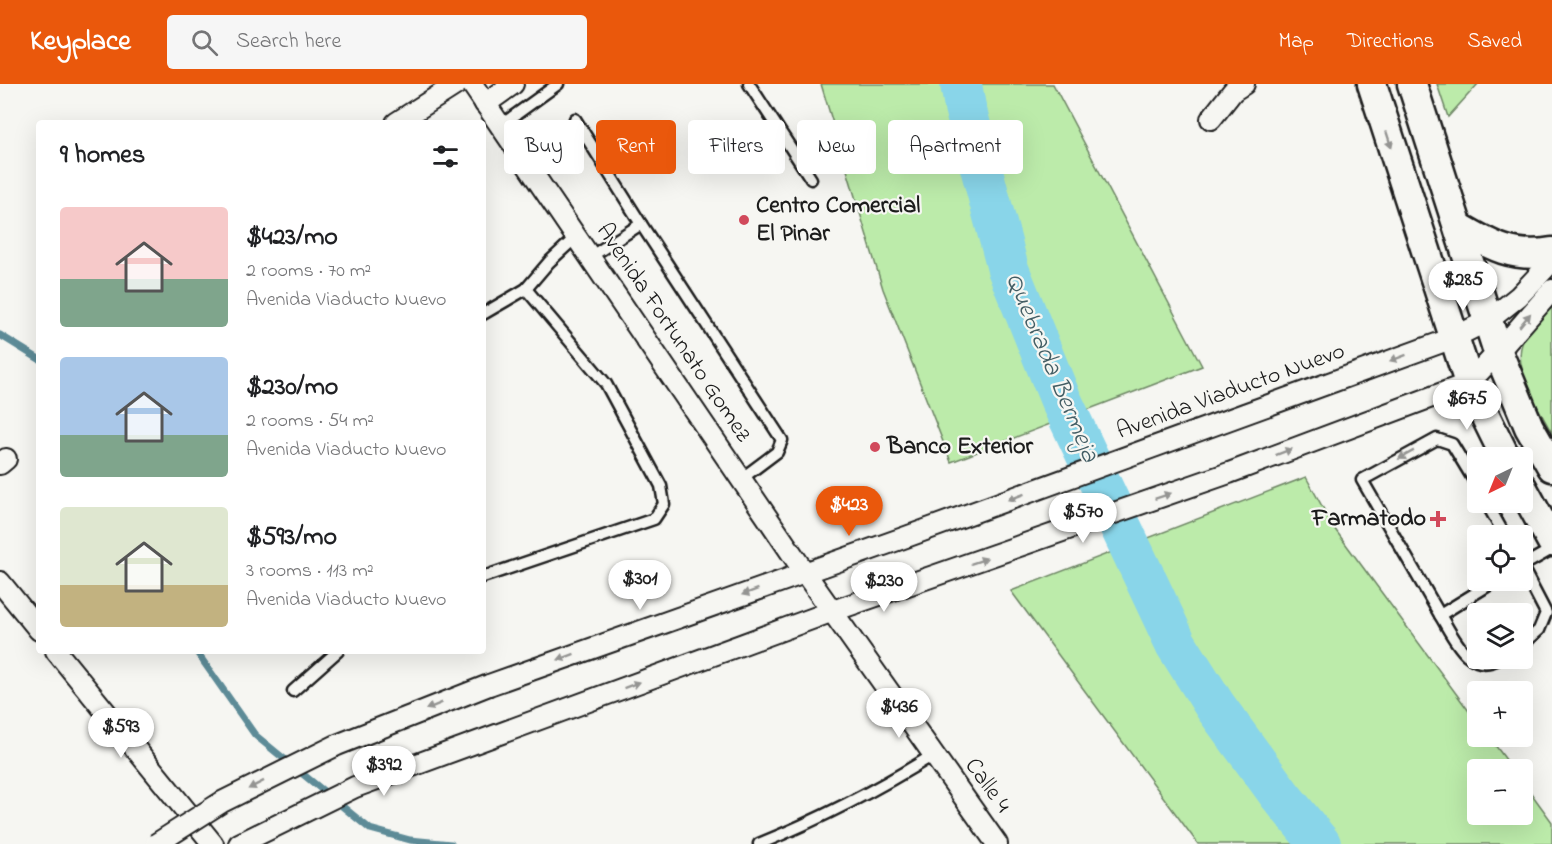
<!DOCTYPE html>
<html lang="en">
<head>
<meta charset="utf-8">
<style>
	:root { --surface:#fff; --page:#f6f6f6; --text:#202124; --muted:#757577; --accent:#ea580c }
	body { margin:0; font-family:"Indie Flower",sans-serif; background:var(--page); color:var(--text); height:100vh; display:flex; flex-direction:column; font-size:22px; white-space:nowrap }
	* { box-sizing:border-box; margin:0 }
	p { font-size:20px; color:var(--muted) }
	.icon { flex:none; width:33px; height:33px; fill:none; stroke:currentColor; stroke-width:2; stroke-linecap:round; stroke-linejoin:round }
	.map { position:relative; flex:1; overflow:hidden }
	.details { position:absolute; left:36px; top:36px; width:450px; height:534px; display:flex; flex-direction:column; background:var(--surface); border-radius:6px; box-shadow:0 6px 24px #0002 }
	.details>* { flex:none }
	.banner { position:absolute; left:504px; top:36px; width:570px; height:54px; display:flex; gap:12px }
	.needle { width:39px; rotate:223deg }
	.controls { position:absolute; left:1467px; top:363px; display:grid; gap:12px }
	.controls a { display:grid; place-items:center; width:66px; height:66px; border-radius:6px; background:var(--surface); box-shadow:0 6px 24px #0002; font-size:30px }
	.price { position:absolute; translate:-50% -51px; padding:0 14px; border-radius:21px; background:#fff; color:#222; font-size:20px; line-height:39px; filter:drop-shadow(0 2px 3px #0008) }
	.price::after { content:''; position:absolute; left:50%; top:36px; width:18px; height:14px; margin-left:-9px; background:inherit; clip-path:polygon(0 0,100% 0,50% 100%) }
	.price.selected { background:var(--accent); color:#fff }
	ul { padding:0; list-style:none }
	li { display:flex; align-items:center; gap:18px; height:150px; padding:0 24px }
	li span { display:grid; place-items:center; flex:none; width:168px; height:120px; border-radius:6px; color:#555 }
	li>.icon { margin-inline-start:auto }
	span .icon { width:72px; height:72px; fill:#fffc; stroke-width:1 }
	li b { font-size:26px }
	h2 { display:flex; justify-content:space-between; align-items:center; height:72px; padding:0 24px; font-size:26px }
	.chip { padding:0 21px; border-radius:6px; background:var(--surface); box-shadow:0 6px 24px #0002; font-size:21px; line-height:54px }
	.chip.selected { background:var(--accent); color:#fff }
	header { display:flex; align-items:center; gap:36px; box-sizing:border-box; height:84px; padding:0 30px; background:var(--accent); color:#fff }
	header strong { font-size:28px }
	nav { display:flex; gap:33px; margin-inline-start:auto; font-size:21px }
	.search { width:420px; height:54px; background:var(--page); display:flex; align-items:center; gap:15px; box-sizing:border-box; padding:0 21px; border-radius:6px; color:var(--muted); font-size:22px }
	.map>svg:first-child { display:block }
	.green { fill:#bcebaa; stroke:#6c8463; stroke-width:1.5 }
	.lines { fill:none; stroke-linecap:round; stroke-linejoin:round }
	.stream { stroke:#5d8b97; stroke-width:7 }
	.river { stroke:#89d5e9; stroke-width:42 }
	.lane-casing { stroke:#1c1c1c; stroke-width:15 }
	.street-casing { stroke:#1c1c1c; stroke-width:24 }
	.secondary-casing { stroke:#1c1c1c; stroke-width:33 }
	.lane { stroke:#f6f6f2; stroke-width:10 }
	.street { stroke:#f6f6f2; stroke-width:20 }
	.secondary { stroke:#f6f6f2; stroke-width:28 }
	.street-bridge-casing { stroke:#1c1c1c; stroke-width:24; stroke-linecap:butt }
	.street-bridge { stroke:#f6f6f2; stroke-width:20 }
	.oneway { fill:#949492 }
	.poi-dot { fill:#d1495b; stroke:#f6f6f2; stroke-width:2 }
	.labels { text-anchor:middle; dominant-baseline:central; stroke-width:4.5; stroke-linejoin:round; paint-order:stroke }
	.poi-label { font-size:24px; font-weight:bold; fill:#1c1c1c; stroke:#f6f6f2; text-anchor:start }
	.street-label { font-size:24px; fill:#1c1c1c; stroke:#f6f6f2 }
	.water-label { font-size:26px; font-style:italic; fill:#425d64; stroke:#f6f6f2 }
</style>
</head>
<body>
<header>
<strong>Keyplace</strong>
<div class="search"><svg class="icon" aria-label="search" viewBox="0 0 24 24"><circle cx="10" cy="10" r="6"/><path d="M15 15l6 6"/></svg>Search here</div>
<nav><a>Map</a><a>Directions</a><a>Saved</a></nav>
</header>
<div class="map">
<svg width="1552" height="760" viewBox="0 0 1552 760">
	<rect width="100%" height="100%" fill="#f6f6f2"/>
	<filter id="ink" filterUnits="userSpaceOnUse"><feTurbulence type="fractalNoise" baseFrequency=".0167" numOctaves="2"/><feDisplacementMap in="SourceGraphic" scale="12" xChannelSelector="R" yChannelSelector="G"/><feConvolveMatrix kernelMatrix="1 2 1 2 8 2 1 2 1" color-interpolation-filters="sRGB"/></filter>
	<g filter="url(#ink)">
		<!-- green -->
		<g class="green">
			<path d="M 821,0 L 1053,0 L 1202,282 L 951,378 L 883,205 Z"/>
			<path d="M 1437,0 L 1478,0 L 1448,33 Z"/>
			<path d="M 1552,223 L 1552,349 C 1540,328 1513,284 1522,260 C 1528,245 1541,234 1552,223 Z"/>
			<path d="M 1306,393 L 1334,444 L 1477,638 L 1478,652 L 1489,653 L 1513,685 L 1478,686 L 1478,730 L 1522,730 L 1523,698 L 1552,738 L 1552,760 L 1198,760 L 1011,507 Z"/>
		</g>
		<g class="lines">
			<!-- stream -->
			<g class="stream">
				<path d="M 0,251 L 39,275"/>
				<path d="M 196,567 L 255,651 L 370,745 L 410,756 L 451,760"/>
			</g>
			<!-- river -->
			<path class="river" d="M 961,0 L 965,23 L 1008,185 L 1060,314 L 1176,560 L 1215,622 L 1280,711 L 1320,760"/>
			<defs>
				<g id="lane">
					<path d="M 749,0 L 811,95"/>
					<path d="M 575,35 L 641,140 L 782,356 L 777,368 L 741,395"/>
					<path d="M 500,42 L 558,0"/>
					<path d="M 590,173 L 641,140"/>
					<path d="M 483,230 L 526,205 L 549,178 L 576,153"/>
					<path d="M 1486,418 L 1505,452"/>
					<path d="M 1522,482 L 1552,465"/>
					<path d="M 1522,483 L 1546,529 L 1539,546 L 1522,561"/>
					<path d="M 483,493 L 654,435 L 664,420 L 661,402 L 606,300 L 526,205"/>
					<path d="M 1497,496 L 1440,531 C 1453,552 1469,592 1500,574"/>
					<path d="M 1440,531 L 1362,396 L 1437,355 L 1452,360 L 1478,403"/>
					<path d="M 293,607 L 338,567"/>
					<path d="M 759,760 C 820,735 877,706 933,671"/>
				</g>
				<g id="street">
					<path d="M 472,0 L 805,489 L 997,760"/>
					<path d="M 485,20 L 513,0"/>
					<path d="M 1211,35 L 1233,7 L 1244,0"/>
					<path d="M 396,39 L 457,0"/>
					<path d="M 0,380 L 6,375"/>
					<path d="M 0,498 L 39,546"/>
					<path d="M 56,567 L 213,760"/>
					<path d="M 489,601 L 906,453 L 1453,254 L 1489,236 L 1519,212 L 1552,177"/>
					<path d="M 239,760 L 355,703 L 833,527 L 1229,389 L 1469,299 L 1498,268 L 1552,206"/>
				</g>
				<g id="secondary">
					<path d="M 1372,0 L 1469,299 L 1506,374"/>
					<path d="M 1412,0 L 1498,268 L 1529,343 L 1552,383"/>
					<path d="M 1459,143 C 1491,162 1514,175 1552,168"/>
					<path d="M 1522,403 L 1552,458"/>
				</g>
			</defs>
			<!-- lane casing -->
			<use href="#lane" class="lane-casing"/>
			<!-- street casing -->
			<use href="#street" class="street-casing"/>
			<!-- secondary casing -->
			<use href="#secondary" class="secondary-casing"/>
			<!-- lane -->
			<use href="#lane" class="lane"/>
			<!-- street -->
			<use href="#street" class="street"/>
			<!-- secondary -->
			<use href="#secondary" class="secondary"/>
			<defs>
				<path id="street-bridge" d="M 156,760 L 222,718 L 337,661 L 489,601"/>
			</defs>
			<!-- street-bridge casing -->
			<use href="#street-bridge" class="street-bridge-casing"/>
			<!-- street-bridge -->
			<use href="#street-bridge" class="street-bridge"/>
		</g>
		<!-- one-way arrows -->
		<defs><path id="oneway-solid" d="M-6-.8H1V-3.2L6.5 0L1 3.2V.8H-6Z" transform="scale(1.5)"/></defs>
		<g class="oneway">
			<use href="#oneway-solid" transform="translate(1389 56) rotate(72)"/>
			<use href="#oneway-solid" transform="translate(1525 236) rotate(-50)"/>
			<use href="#oneway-solid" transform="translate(1398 274) rotate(160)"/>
			<use href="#oneway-solid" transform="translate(1284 368) rotate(-21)"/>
			<use href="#oneway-solid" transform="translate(1406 371) rotate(151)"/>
			<use href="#oneway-solid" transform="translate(1163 412) rotate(-19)"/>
			<use href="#oneway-solid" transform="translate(1016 413) rotate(160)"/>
			<use href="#oneway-solid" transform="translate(979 477) rotate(-19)"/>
			<use href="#oneway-solid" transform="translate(750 508) rotate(160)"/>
			<use href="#oneway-solid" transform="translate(566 573) rotate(160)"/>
			<use href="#oneway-solid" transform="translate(632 601) rotate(-20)"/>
			<use href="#oneway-solid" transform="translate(434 622) rotate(158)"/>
			<use href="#oneway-solid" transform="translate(256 701) rotate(153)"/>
		</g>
	</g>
	<!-- markers -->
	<g class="poi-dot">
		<circle cx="744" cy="136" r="6"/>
		<circle cx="875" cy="363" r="6"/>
		<path d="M1435 426h6v6h6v6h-6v6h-6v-6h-6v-6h6z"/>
	</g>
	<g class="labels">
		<!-- poi labels -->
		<g class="poi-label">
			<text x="756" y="122">Centro Comercial<tspan x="756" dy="28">El Pinar</tspan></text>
			<text x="887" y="363">Banco Exterior</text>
			<text x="1426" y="435" text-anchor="end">Farmatodo</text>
		</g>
		<!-- street labels -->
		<g class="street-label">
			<text transform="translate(673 249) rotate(56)">Avenida Fortunato Gomez</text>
			<text transform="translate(1231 308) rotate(-20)">Avenida Viaducto Nuevo</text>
			<text transform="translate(987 702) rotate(54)">Calle 4</text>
		</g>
		<!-- water labels -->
		<g class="water-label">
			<text transform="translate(1051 284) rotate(67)">Quebrada Bermeja</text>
		</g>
	</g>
</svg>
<div class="controls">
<a><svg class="needle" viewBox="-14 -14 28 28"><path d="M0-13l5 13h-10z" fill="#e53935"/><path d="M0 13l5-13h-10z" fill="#757577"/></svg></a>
<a><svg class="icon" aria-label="locate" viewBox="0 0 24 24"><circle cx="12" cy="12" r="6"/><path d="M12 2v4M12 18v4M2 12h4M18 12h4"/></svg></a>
<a><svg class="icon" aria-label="layers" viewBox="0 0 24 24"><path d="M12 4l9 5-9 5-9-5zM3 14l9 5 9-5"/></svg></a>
<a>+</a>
<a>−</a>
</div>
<b class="price" style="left:1463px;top:228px">$285</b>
<b class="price" style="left:1467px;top:347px">$675</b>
<b class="price selected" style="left:849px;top:453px">$423</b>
<b class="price" style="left:1083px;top:460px">$570</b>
<b class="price" style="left:640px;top:527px">$301</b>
<b class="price" style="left:884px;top:529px">$230</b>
<b class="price" style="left:899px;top:655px">$436</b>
<b class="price" style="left:121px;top:675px">$593</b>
<b class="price" style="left:384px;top:713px">$392</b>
<div class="banner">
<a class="chip">Buy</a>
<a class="chip selected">Rent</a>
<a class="chip">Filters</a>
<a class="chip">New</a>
<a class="chip">Apartment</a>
</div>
<section class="details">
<h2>9 homes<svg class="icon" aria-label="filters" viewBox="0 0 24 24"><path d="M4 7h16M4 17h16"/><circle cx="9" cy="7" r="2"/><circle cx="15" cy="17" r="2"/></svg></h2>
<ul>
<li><span style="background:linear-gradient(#f6c9c9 60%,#7fa58c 0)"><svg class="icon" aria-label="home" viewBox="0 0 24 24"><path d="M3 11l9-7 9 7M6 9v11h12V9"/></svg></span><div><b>$423/mo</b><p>2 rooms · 70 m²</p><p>Avenida Viaducto Nuevo</p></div></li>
<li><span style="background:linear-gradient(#a9c7e8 65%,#7fa58c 0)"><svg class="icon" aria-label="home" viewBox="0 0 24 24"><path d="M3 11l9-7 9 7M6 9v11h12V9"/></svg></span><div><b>$230/mo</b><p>2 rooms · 54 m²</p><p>Avenida Viaducto Nuevo</p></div></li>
<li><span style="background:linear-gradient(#dfe7d0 65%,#c2b280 0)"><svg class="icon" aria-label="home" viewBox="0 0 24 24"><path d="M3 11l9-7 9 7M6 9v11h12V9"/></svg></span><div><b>$593/mo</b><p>3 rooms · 113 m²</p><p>Avenida Viaducto Nuevo</p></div></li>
</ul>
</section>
</div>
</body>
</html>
